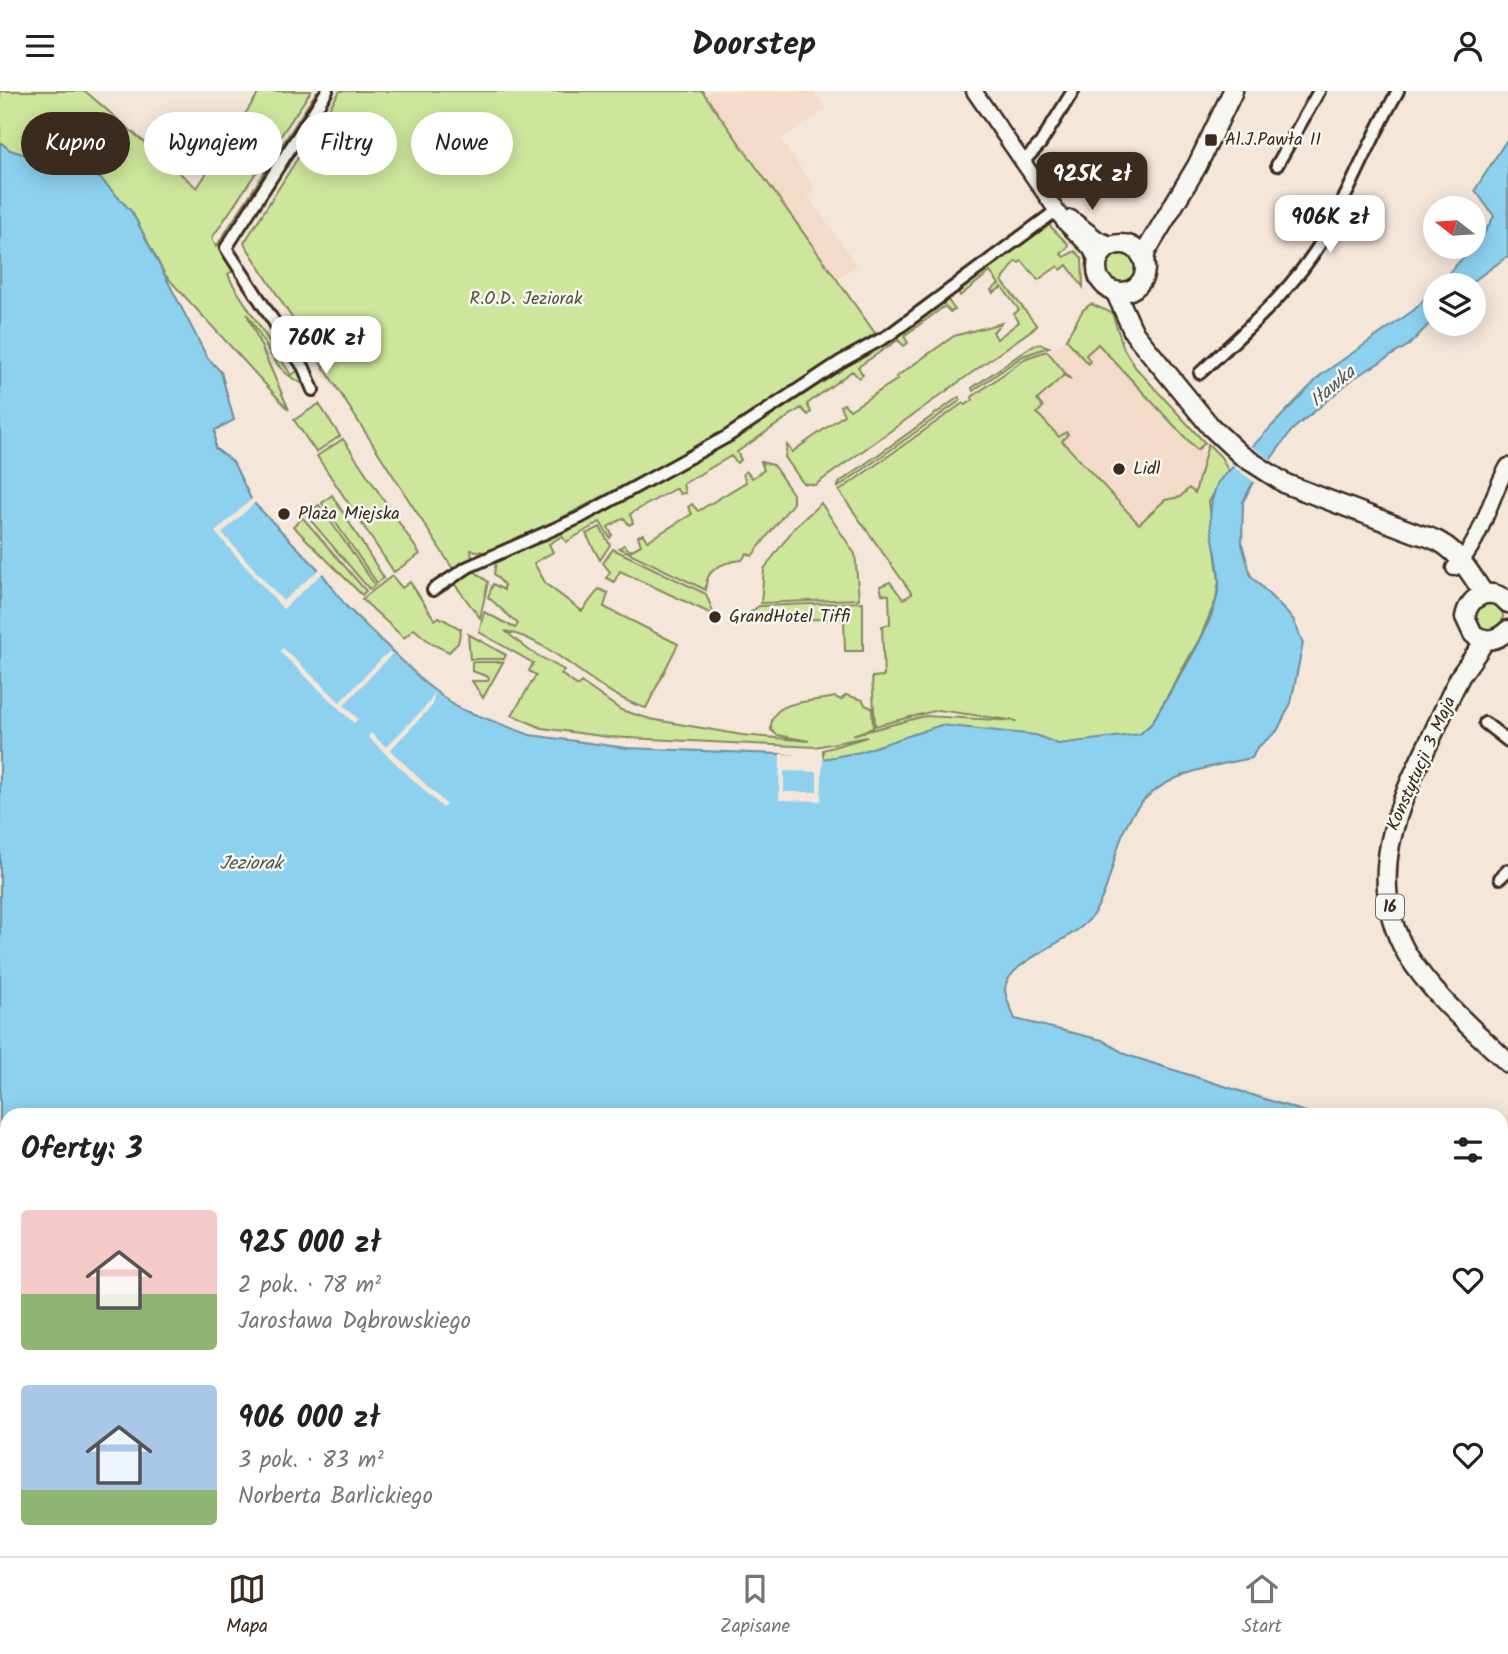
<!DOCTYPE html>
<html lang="pl">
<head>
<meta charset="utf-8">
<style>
	:root { --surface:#fff; --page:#f6f6f6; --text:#222; --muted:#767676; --line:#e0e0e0; --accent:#3b2a1e }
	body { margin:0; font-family:Kalam,sans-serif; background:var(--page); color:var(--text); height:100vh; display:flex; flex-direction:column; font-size:26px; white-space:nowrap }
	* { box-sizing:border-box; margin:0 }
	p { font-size:23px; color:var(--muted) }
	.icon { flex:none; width:38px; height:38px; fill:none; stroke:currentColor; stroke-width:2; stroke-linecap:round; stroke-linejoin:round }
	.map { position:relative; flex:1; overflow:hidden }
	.side { position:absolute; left:0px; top:1017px; width:1508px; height:450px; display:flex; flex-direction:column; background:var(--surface); border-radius:21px 21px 0 0; box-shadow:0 4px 18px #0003 }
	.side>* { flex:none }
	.guide { position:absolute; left:21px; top:21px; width:700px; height:63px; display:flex; gap:14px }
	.needle { width:46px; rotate:287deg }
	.tools { position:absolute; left:1423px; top:105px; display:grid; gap:14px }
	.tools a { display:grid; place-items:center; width:63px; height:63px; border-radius:50%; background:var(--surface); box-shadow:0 4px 18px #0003; font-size:35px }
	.price { position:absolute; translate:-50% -60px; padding:0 16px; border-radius:14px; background:#fff; color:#222; font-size:23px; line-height:46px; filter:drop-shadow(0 2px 4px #0008) }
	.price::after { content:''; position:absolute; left:50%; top:42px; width:21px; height:16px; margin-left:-10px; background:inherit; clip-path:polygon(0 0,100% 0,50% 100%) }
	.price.on { background:var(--accent); color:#fff }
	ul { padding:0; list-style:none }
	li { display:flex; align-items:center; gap:21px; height:175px; padding:0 21px }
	li span { display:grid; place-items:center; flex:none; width:196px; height:140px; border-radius:7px; color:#555 }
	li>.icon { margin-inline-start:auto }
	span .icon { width:84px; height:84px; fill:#fffc; stroke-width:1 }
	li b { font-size:30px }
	h2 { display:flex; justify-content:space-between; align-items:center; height:84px; padding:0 21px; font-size:30px }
	.tag { padding:0 24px; border-radius:32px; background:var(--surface); box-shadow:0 4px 18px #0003; font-size:24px; line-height:63px }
	.tag.on { background:var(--accent); color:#fff }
	header { display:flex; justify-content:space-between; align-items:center; height:91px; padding:0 21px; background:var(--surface); font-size:32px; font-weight:800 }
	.dock { display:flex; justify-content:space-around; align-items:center; height:98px; border-top:2px solid var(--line); background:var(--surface); font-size:19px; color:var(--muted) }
	.dock a { display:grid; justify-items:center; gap:4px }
	.dock .on { color:var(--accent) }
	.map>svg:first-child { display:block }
	.built { fill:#f4dbc9 }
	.green { fill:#cee69c; stroke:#84885d; stroke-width:2 }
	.water { fill:#8dd1ee; stroke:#6c8e9b; stroke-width:2 }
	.pier { fill:#f5e6da; fill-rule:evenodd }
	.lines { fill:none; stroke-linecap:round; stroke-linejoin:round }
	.minor-casing { stroke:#3b2a1e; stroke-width:16 }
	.tertiary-casing { stroke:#3b2a1e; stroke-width:19 }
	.primary-casing { stroke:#3b2a1e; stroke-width:23 }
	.minor { stroke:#f6f6f2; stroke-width:10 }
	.tertiary { stroke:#f6f6f2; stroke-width:14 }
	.primary { stroke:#f6f6f2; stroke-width:18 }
	.poi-dot { fill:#3b2a1e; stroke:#f6f6f2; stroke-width:2.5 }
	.labels { text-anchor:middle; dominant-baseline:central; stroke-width:5; stroke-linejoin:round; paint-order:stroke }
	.shield { fill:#f6f6f2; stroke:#73675e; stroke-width:2 }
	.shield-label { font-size:16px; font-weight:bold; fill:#3b2a1e }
	.poi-label { font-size:18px; fill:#3b2a1e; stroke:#f6f6f2; text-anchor:start }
	.park-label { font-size:18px; fill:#585037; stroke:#f6f6f2 }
	.street-label { font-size:18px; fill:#3b2a1e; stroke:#f6f6f2 }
	.water-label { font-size:19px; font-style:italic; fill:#505452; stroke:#f6f6f2 }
</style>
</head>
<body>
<header><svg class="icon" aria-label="menu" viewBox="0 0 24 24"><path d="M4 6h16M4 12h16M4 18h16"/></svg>Doorstep<svg class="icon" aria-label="person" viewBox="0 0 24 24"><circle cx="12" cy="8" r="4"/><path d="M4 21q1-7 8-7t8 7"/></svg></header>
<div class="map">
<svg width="1508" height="1465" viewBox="0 0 1508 1465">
	<rect width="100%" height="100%" fill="#f5e6da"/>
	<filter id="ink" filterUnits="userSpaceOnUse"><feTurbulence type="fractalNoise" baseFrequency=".0143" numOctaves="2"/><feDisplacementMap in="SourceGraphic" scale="14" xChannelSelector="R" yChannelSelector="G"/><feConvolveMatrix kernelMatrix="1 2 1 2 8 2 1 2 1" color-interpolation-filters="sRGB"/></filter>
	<g filter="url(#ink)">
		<!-- built -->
		<g class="built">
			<path d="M 711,0 L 813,0 L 826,18 L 781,49 L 816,99 L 808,105 L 857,174 L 837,189 L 706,5 Z"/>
			<path d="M 1083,219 L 1147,300 L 1204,362 L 1195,402 L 1188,397 L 1140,443 L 996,288 L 1026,267 L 1051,259 L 1064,250 Z"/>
			<path d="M 803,1460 L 877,1460 L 872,1465 L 797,1465 Z"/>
		</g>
		<!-- green -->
		<g class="green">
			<path d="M 0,0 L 85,0 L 197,97 L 260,0 L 311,0 L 212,147 L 216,156 L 317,0 L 321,0 L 226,166 L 234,179 L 228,183 L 232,192 L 291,284 L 301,278 L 310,295 C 273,285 267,251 247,223 L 289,319 L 165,184 L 132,121 L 10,59 L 0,51 Z"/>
			<path d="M 340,0 L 702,0 L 875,242 L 727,340 L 508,455 L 490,462 L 471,459 L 472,468 L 453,478 L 244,152 Z"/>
			<path d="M 1048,133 L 1068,153 L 1068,156 L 1061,163 L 1064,166 L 1075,160 L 1082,167 L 1083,196 L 1067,174 L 1061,179 L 1058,175 L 1038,189 L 1022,170 L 1018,172 L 1016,170 L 1002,190 L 1037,235 L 815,394 L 803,392 L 785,366 L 787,354 L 792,361 L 844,324 L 840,315 L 844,313 L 850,319 L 898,288 L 896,286 L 954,245 L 1001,232 L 993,241 L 997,248 L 1019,231 L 1014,223 L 1019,219 L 1002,196 L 993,202 L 991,199 L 999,193 L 990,181 L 960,205 L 958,200 Z"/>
			<circle cx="1121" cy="177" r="16"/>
			<path d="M 947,208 L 955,219 L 950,221 L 945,215 L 904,245 L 908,252 L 904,255 L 898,249 L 858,276 L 863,284 L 859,287 L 852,280 L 807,313 L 811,321 L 808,324 L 801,317 L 737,361 L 741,369 L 737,372 L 731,365 L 683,393 L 685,402 L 680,403 L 676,397 L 630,423 L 633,432 L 629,434 L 624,427 L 608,436 L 612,444 L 610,447 L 600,431 L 566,451 L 562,445 L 549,453 L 553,461 L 534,472 L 546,493 L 582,520 L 599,498 L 608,502 L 604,516 L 678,553 L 646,617 C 594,602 557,551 505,540 L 530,560 L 564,579 L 561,583 L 578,595 L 581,591 L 621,619 L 650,628 L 742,644 L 809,650 L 777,644 L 771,639 C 769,607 812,612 835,606 L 841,609 L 846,604 L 863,609 L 865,614 L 872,617 L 873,637 L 852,644 L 925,625 L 1017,630 L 938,619 L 875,635 L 872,586 L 884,585 L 882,535 L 890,533 L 889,504 L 882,503 L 880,495 L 890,491 L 903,508 L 912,503 L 839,400 L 963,312 L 965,314 L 973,309 L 972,306 L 1026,267 L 1047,260 L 1071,289 L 1064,284 L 1037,309 L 1043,316 L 1037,322 L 1059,346 L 1066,341 L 1068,343 L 1062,350 L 1139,433 L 1165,409 L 1180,406 L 1189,397 L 1195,402 L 1208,353 L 1221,366 L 1229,381 L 1225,383 L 1209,411 L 1219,490 L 1216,509 L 1200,547 L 1152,632 L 1140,643 L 1112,649 L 1058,654 L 902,656 L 823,668 L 823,659 L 867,646 L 815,656 L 608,646 L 542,637 L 512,624 L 536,584 L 529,580 L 533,572 L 479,541 L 484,521 L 515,537 L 518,533 L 488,506 L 493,493 L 504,499 L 504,494 L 494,483 L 496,471 L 731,350 L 762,328 L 765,329 C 826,288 888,250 947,208 Z"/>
			<path d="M 1091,213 L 1112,222 L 1124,258 L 1135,276 L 1205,352 L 1197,359 L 1098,253 L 1086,264 L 1090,270 L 1088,273 L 1066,248 L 1083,219 Z"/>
			<path d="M 1040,253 L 1049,256 L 1023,265 L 973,300 L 972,297 L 1032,255 Z"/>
			<path d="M 959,306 L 961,309 L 837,397 L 840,391 Z"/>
			<path d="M 319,313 L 340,345 L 316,361 L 294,329 Z"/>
			<path d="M 343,348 L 420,463 L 394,481 L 317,365 Z"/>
			<path d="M 761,371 L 773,374 L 793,403 L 793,412 L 752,465 L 747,462 L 742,469 C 724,471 704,477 706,499 L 619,457 L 624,454 L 630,460 L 641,454 L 638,445 L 643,443 L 647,450 L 692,423 L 688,416 L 692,413 L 698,420 L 746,391 L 743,383 L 746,380 L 752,387 L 764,379 Z"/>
			<path d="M 332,404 L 384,487 L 377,492 L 322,412 Z"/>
			<path d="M 821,412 L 855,463 L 859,508 L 761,512 L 764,478 L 795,436 Z"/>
			<path d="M 319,414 L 375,494 L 369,498 L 306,424 Z"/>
			<path d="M 303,427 L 366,500 L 362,504 L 293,435 Z"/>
			<path d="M 600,436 L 610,454 L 600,469 L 586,443 Z"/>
			<path d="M 613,458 L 706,503 L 714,524 L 620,480 L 614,491 L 606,487 L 610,481 L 603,472 Z"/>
			<path d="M 473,479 L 488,491 L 480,527 L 453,491 Z"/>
			<path d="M 392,485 L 402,497 L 410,491 L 435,529 L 439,526 L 461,538 L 458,552 L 449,561 L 432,553 L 414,538 L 404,547 L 362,508 Z"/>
			<path d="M 863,511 L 863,560 L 845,560 L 844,528 L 740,529 L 759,515 Z"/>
			<circle cx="1489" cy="526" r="14"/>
			<path d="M 468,543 L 506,564 L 504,568 L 470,568 Z"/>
			<path d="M 472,571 L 503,571 L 483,607 L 472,590 L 488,590 L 489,586 L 472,580 Z"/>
			<path d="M 0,1254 L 7,1258 L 7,1460 L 179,1460 L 179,1465 L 0,1465 Z"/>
		</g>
		<!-- water -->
		<g class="water">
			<path d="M 1508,47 L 1508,165 L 1468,194 L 1437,194 L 1481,148 L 1494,125 L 1475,99 Z"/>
			<path d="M 0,51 L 10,59 L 100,87 L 132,121 L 207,266 L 221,281 L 234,329 L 215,339 L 215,357 L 233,371 L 252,410 L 321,481 L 346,515 L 426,593 L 458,617 L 530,644 L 627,657 L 780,663 L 823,668 L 860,661 L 941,634 L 1036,644 L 1058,653 L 1140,643 L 1152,632 C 1173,595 1218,532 1219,491 C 1219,451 1200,433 1218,391 L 1321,284 L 1414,219 L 1435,197 L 1435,227 L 1409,254 L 1354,287 L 1292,339 L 1251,395 L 1243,411 L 1242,453 L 1251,485 L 1293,528 L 1303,552 L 1291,612 L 1277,640 L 1257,657 L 1252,667 C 1214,675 1168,681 1140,713 C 1112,745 1116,791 1092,825 C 1075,850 1006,870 1005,898 C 1005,907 1012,920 1015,928 L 1102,949 L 1127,964 L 1315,1024 L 7,1024 L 7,1258 L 0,1254 Z"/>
			<path d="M 1502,1111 L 1508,1115 L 1508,1343 L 1502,1344 Z"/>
			<rect x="179" y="1460" width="509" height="5"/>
		</g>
		<!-- pier -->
		<g class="pier">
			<path d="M 1250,354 L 1273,370 L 1257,393 L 1231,374 Z"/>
			<path d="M 254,406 L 257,410 L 222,442 L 283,510 L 322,476 L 325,480 L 283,518 L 215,441 Z"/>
			<path d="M 283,557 L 340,611 L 382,567 L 389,561 L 392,563 L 344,614 L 358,628 L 354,632 L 280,561 Z"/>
			<path d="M 435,599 L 432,615 L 390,659 L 446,713 L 443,717 L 368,646 L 371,642 L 386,656 L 429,612 Z"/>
			<path d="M 780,663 L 823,665 L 821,710 L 779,709 ZM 784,680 L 817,681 L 817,701 L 784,701 Z"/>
		</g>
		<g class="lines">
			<defs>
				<g id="minor">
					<path d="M 1022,72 L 1040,53 L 1073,0"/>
					<path d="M 1277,74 L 1319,0"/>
					<path d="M 1200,282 C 1247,238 1298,195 1328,139 C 1353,93 1372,45 1398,0"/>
					<path d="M 313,299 L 304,277 L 226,157 L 327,0"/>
					<path d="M 433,499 L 468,476 L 579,427 L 728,345 L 840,271 L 889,244 L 1057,119"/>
					<path d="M 1485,632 L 1508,650"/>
					<path d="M 1500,787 L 1508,779"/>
					<path d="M 971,1460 L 977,1465"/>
					<path d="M 1272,1460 L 1274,1465"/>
					<path d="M 785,1465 L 790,1460"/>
				</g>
				<g id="tertiary">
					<path d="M 974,0 L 1065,132 L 1090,157 L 1097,170"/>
					<path d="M 1071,127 L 1098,148 L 1113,154"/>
					<path d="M 1454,477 C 1482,452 1489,407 1508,375"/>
				</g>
				<g id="primary">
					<circle cx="1121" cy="177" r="24"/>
					<path d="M 1144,170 L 1146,160 L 1197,75 L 1233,0"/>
					<path d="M 1115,200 L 1134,242 L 1211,336 L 1241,364 L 1286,393 L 1418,443 C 1454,451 1464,473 1484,503"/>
					<path d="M 1508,512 C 1492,494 1469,504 1465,526 L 1473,543 C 1485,552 1497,550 1508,539"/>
					<path d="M 1485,549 C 1478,561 1469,572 1461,584 C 1450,604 1441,626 1431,647 C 1397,715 1364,789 1407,863 C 1433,905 1473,938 1508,972"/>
					<path d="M 1502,1391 L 1508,1389"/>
					<path d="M 1317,1465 L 1327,1460"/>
				</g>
			</defs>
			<!-- minor casing -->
			<use href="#minor" class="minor-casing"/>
			<!-- tertiary casing -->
			<use href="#tertiary" class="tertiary-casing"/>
			<!-- primary casing -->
			<use href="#primary" class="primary-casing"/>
			<!-- minor -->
			<use href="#minor" class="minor"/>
			<!-- tertiary -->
			<use href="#tertiary" class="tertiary"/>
			<!-- primary -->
			<use href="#primary" class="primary"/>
		</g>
	</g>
	<!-- markers -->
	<g class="poi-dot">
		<rect x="1204" y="42" width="14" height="14" rx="3.5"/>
		<circle cx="1119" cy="378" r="7"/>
		<circle cx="284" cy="423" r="7"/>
		<circle cx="715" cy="526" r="7"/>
	</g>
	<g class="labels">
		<!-- shield labels -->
		<rect class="shield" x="1376" y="803.5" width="28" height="25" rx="5"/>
		<g class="shield-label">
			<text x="1390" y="816">16</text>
		</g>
		<!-- poi labels -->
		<g class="poi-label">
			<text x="1225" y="49">Al.J.Pawła II</text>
			<text x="1133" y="378">Lidl</text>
			<text x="298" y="423">Plaża Miejska</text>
			<text x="729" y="526">GrandHotel Tiffi</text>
		</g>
		<!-- park labels -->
		<g class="park-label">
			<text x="526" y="208">R.O.D. Jeziorak</text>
		</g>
		<!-- street labels -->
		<g class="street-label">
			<text transform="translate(1422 673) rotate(-66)">Konstytucji 3 Maja</text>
		</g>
		<!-- water labels -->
		<g class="water-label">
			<text transform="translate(1333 296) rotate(-40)">Iławka</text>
			<text x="251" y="773">Jeziorak</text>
		</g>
	</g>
</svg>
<div class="tools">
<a><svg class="needle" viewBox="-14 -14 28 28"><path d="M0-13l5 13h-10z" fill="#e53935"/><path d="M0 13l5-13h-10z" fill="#767676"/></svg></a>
<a><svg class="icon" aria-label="layers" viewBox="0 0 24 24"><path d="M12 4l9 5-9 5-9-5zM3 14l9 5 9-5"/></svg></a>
</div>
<b class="price on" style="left:1092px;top:121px">925K zł</b>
<b class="price" style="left:1330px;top:164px">906K zł</b>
<b class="price" style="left:326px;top:285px">760K zł</b>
<div class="guide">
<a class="tag on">Kupno</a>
<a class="tag">Wynajem</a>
<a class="tag">Filtry</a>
<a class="tag">Nowe</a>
</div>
<section class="side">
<h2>Oferty: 3<svg class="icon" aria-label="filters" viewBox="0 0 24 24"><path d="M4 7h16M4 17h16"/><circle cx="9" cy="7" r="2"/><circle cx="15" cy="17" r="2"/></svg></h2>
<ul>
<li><span style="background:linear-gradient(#f6c9c9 60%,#8fb573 0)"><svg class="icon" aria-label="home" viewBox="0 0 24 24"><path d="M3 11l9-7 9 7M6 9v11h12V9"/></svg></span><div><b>925 000 zł</b><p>2 pok. · 78 m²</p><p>Jarosława Dąbrowskiego</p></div><svg class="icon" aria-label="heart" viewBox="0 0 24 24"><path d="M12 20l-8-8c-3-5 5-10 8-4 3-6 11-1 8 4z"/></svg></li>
<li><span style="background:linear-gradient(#a9c7e8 75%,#8fb573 0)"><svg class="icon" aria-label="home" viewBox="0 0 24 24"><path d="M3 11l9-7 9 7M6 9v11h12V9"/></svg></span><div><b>906 000 zł</b><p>3 pok. · 83 m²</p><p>Norberta Barlickiego</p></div><svg class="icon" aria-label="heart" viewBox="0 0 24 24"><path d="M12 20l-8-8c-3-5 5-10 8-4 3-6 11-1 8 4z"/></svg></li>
</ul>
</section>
</div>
<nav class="dock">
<a class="on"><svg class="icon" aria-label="map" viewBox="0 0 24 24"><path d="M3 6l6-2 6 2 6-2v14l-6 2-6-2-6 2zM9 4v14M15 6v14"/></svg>Mapa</a>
<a><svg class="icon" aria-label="saved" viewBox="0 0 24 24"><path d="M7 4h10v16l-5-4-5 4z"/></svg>Zapisane</a>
<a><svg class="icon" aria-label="home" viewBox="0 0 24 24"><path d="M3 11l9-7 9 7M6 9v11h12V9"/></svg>Start</a>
</nav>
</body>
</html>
